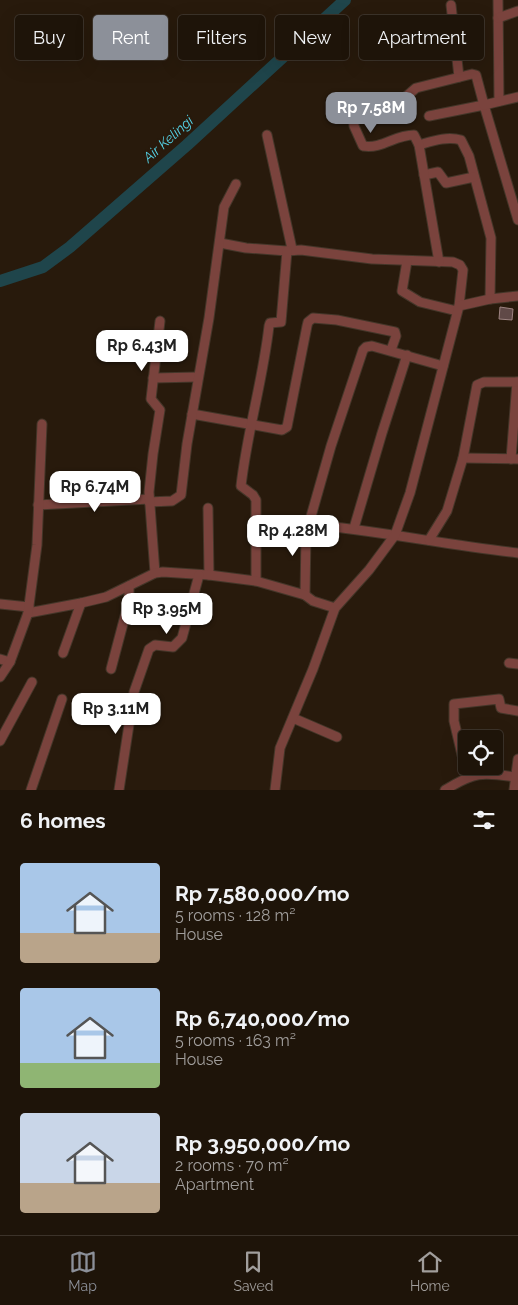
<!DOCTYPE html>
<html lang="en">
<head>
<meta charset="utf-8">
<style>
	:root { --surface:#1e1409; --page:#261d12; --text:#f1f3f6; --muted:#a19e9c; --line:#3c332a; --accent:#8c9099 }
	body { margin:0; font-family:Raleway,sans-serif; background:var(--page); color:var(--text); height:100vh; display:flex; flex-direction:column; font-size:19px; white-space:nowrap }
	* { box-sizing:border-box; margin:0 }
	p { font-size:16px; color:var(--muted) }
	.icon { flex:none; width:28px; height:28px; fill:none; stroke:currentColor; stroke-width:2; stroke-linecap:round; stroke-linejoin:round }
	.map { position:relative; height:790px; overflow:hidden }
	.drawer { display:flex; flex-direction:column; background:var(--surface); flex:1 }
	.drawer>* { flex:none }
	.banner { position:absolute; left:15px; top:15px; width:489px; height:45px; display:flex; gap:10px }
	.fabs { position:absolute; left:458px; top:730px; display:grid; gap:10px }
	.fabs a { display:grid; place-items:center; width:45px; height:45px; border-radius:5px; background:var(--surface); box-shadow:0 5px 20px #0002,0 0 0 1px var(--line); font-size:25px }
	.price { position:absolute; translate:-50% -42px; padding:0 11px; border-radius:10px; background:#fff; color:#222; font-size:16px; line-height:32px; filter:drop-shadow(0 1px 2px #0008) }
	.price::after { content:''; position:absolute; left:50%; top:30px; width:15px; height:11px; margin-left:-8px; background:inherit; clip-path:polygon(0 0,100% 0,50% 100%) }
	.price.current { background:var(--accent); color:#fff }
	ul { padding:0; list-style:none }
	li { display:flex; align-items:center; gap:15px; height:125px; padding:0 20px }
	li span { display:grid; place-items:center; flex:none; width:140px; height:100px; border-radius:5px; color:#555 }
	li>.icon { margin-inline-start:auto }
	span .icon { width:60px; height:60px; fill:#fffc; stroke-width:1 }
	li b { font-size:21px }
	h2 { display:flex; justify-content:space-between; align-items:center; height:60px; padding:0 20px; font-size:21px }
	.chip { padding:0 18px; border-radius:5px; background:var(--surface); box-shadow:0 5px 20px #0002,0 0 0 1px var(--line); font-size:18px; line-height:45px }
	.chip.current { background:var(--accent); color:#fff }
	.tabs { display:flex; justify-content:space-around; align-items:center; height:70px; border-top:1px solid var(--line); background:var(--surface); font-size:14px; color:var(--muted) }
	.tabs a { display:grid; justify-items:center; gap:2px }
	.tabs .current { color:var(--accent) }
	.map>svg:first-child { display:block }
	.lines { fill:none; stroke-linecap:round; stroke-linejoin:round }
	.river { stroke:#1f454b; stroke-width:12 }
	.building { fill:#604947; stroke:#9d8381 }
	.minor-casing { stroke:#443629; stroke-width:11 }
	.minor { stroke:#7a433d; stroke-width:9 }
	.labels { text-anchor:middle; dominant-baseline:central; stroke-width:4; stroke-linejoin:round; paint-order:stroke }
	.water-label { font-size:14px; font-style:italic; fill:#55d2e6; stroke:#281a0c }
</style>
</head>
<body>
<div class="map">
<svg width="518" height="790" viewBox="0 0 518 790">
	<rect width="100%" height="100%" fill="#281a0c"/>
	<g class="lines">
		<!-- river -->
		<path class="river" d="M 0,281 L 43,267 L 70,247 L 187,145 L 345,0"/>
	</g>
	<!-- building -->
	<path class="building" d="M 500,307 L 513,309 L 512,320 L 499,319 Z"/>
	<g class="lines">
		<defs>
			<g id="minor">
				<path d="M 498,0 L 499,101"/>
				<path d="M 451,5 L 459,77"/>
				<path d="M 498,18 L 518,11"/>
				<path d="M 429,116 L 484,105 L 518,220"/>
				<path d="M 267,135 L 292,249"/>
				<path d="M 419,145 C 433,141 447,136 461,140 L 469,156 L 491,238 L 490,299"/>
				<path d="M 424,175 L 438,172 L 446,183 L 474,177"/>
				<path d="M 220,243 L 246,248 L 287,251 L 301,250 L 372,259 L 453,262 L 460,265 L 463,270 L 459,306"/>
				<path d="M 407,261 L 402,291 L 420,302 L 457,311"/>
				<path d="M 439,262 L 419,145 L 414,135 C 394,135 383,149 363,146 L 354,126 L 353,117 L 401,101 L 416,88 L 472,74 L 476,75 L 484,105 L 518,97"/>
				<path d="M 153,378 L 198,377"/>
				<path d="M 192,414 L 282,430 L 287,427 L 307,326 L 308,322 L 313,318 L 337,320 L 395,332 L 396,336 L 391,350"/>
				<path d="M 463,458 L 518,459"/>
				<path d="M 511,459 L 517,382"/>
				<path d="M 149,502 L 172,501 L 181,495 L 187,444 L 209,318 L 224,207 L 236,184"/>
				<path d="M 38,505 L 149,499"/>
				<path d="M 208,508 L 209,575"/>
				<path d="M 309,524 C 379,531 448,545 518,553"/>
				<path d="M 354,528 L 382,433 L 407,355"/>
				<path d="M 429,540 L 447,511 L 463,458 L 477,385 L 484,382 L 518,382"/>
				<path d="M 155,573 L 149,492 L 153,454 L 160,410 L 151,399 L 160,321"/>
				<path d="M 256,581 L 256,500 L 253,495 L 241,486 C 247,432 263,380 269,326 L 270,323 L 281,322 L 287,251"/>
				<path d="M 305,595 L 306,534 L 331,446 L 363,350 L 366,347 L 372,346 L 443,366"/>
				<path d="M 0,604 L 29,607"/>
				<path d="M 28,613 L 81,603 L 106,597 L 155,573 L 163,572 L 209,575 L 256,581 L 305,595 L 313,601 L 335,608"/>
				<path d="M 63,653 L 81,603"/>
				<path d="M 0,659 L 10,662"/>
				<path d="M 509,663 L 518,664"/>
				<path d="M 111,669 L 129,601 L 129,586"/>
				<path d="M 0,677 L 10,662 L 28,613 L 37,545 L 42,424"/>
				<path d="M 293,718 L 337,737"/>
				<path d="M 0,741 L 32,682"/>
				<path d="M 467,776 L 454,721 L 454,704 L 499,699 L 501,708 L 518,711"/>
				<path d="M 31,790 L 62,699"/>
				<path d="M 119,790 L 134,692 L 149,649 L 155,645 L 173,647 L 182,638 L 199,575"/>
				<path d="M 275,790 L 280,748 L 313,669 L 335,608 L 369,570 L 395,535 L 410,493 L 459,306 L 490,299 L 518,296"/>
				<path d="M 445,790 C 474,772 482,772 515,777"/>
				<path d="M 514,790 L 518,759"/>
			</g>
		</defs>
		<!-- minor casing -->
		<use href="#minor" class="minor-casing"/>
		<!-- minor -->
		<use href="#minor" class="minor"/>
	</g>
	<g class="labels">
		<!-- water labels -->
		<g class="water-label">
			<text transform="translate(168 139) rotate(-42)">Air Kelingi</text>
		</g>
	</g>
</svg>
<div class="fabs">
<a><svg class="icon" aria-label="locate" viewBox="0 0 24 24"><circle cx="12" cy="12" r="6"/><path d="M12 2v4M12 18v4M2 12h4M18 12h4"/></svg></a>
</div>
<b class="price current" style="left:371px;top:134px">Rp 7.58M</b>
<b class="price" style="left:142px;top:372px">Rp 6.43M</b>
<b class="price" style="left:95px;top:513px">Rp 6.74M</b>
<b class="price" style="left:293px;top:557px">Rp 4.28M</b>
<b class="price" style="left:167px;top:635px">Rp 3.95M</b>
<b class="price" style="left:116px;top:735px">Rp 3.11M</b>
<div class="banner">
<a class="chip">Buy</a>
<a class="chip current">Rent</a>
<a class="chip">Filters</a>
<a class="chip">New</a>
<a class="chip">Apartment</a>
</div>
</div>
<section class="drawer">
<h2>6 homes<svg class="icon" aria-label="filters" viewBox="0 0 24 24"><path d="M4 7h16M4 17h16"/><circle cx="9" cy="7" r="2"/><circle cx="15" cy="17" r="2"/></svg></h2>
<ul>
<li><span style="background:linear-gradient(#a9c7e8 70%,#b9a48a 0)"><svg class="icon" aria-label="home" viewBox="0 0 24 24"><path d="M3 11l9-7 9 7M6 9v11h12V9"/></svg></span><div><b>Rp 7,580,000/mo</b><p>5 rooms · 128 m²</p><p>House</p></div></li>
<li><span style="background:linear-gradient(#a9c7e8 75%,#8fb573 0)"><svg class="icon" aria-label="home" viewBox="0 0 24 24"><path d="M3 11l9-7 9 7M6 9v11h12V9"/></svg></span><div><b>Rp 6,740,000/mo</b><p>5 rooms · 163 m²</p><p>House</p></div></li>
<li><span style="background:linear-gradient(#c9d6e8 70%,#b9a48a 0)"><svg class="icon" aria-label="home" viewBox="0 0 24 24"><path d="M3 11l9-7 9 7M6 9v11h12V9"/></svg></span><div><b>Rp 3,950,000/mo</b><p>2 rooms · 70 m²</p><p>Apartment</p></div></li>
</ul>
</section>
<nav class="tabs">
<a class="current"><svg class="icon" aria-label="map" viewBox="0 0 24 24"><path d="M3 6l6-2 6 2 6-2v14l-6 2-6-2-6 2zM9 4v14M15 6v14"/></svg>Map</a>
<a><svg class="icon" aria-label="saved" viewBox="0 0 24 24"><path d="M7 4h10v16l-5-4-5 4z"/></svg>Saved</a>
<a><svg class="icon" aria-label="home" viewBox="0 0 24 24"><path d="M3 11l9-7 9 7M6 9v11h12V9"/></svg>Home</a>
</nav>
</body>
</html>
